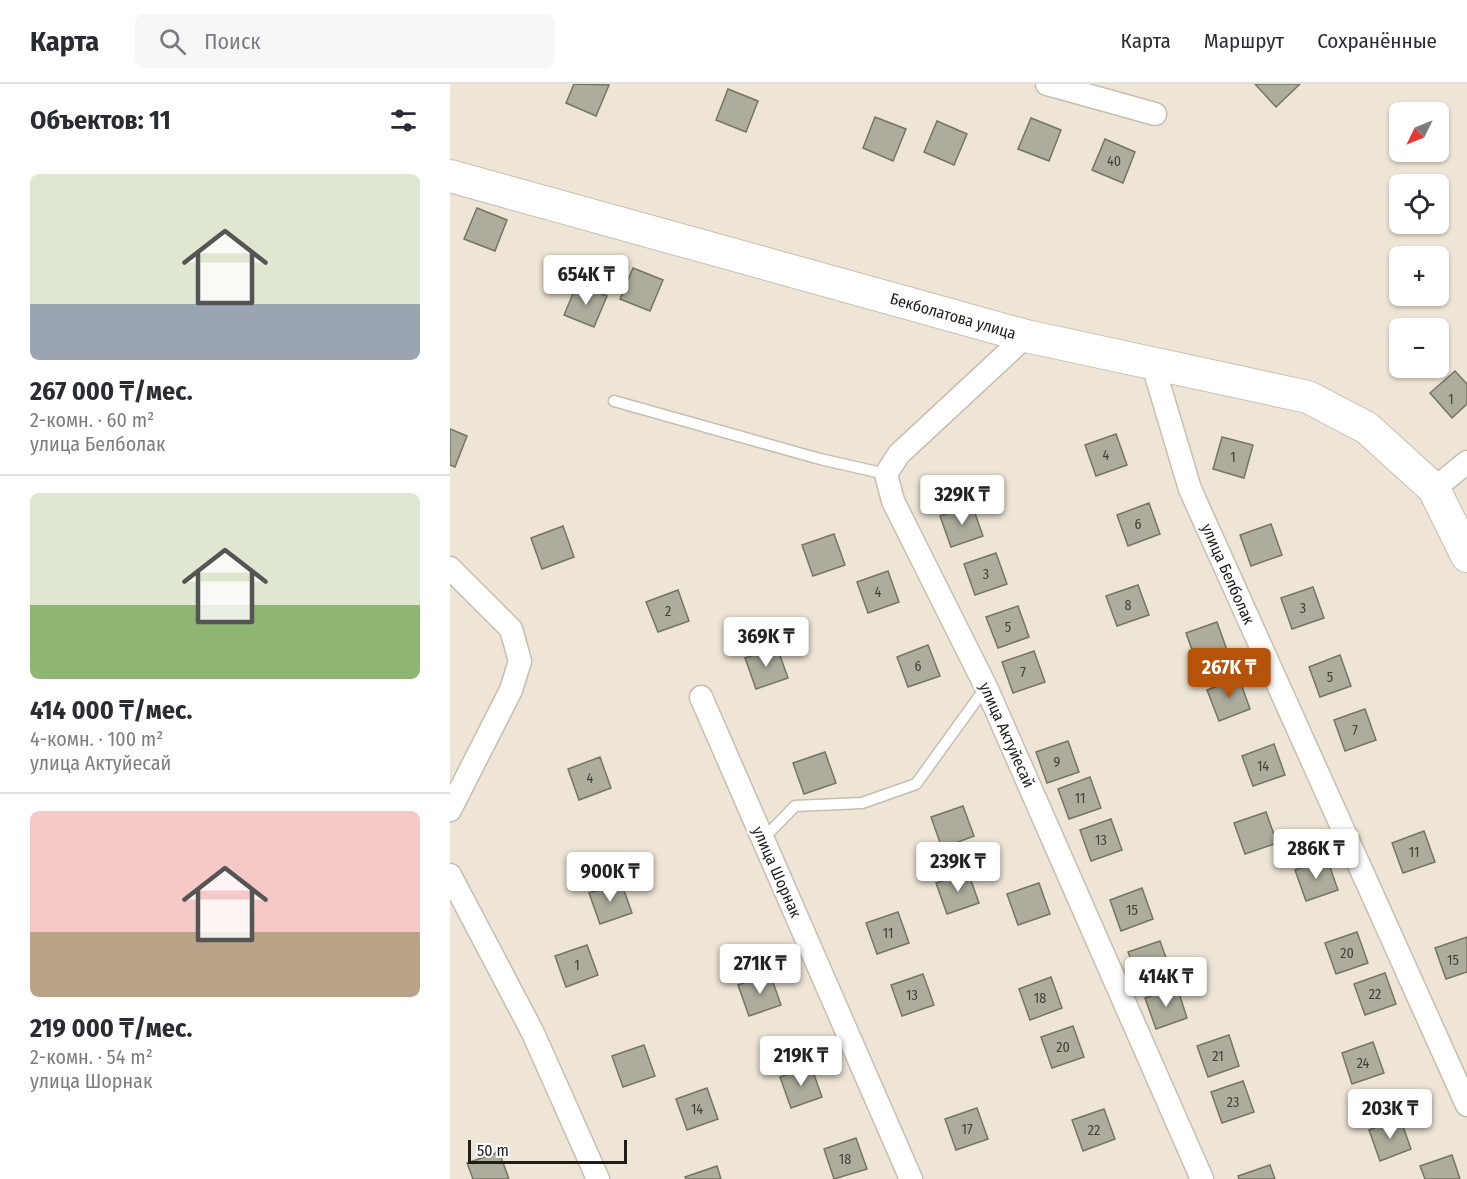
<!DOCTYPE html>
<html lang="ru">
<head>
<meta charset="utf-8">
<style>
	:root { --surface:#fff; --page:#f7f7f7; --text:#2b2b33; --muted:#7c7c81; --line:#e1e1e2; --accent:#b45309 }
	body { margin:0; font-family:"Fira Sans Condensed",sans-serif; background:var(--page); color:var(--text); height:100vh; display:flex; flex-direction:column; font-size:22px; white-space:nowrap }
	* { box-sizing:border-box; margin:0 }
	p { font-size:20px; color:var(--muted) }
	.icon { flex:none; width:33px; height:33px; fill:none; stroke:currentColor; stroke-width:2; stroke-linecap:round; stroke-linejoin:round }
	.map { position:relative; flex:1; overflow:hidden }
	.side { display:flex; flex-direction:column; background:var(--surface); width:450px }
	.side>* { flex:none }
	.needle { width:39px; rotate:227deg }
	.buttons { position:absolute; left:939px; top:18px; display:grid; gap:12px }
	.buttons a { display:grid; place-items:center; width:60px; height:60px; border-radius:9px; background:var(--surface); box-shadow:0 2px 4px #0004; font-size:30px }
	.scale { position:absolute; left:18px; bottom:15px; width:159px; box-sizing:border-box; padding-left:6px; border:3px solid #201d18; border-top:0; font-size:16px; line-height:21px; white-space:nowrap; color:#201d18; -webkit-text-stroke:4px #fff; paint-order:stroke }
	.price { position:absolute; translate:-50% -51px; padding:0 14px; border-radius:6px; background:#fff; color:#222; font-size:20px; line-height:39px; filter:drop-shadow(0 2px 3px #0008) }
	.price::after { content:''; position:absolute; left:50%; top:36px; width:18px; height:14px; margin-left:-9px; background:inherit; clip-path:polygon(0 0,100% 0,50% 100%) }
	.price.active { background:var(--accent); color:#fff }
	ul { padding:0; list-style:none }
	li { display:grid; align-content:center; gap:12px; height:318px; padding:0 30px }
	li+li { border-top:2px solid var(--line) }
	li span { display:grid; place-items:center; height:186px; border-radius:9px; color:#555 }
	li>.icon { margin-inline-start:auto }
	span .icon { width:108px; height:108px; fill:#fffc; stroke-width:1 }
	li b { font-size:26px }
	h2 { display:flex; justify-content:space-between; align-items:center; height:72px; padding:0 30px; font-size:26px }
	header { display:flex; align-items:center; gap:36px; box-sizing:border-box; height:84px; padding:0 30px; background:var(--surface); border-bottom:2px solid var(--line) }
	header strong { font-size:28px }
	nav { display:flex; gap:33px; margin-inline-start:auto; font-size:21px }
	.search { width:420px; height:54px; background:var(--page); display:flex; align-items:center; gap:15px; box-sizing:border-box; padding:0 21px; border-radius:9px; color:var(--muted); font-size:22px }
	main { display:flex; flex:1; min-height:0 }
	.map>svg:first-child { display:block }
	.building { fill:#aead9d; stroke:#757465; stroke-width:1.5 }
	.lines { fill:none; stroke-linecap:round; stroke-linejoin:round }
	.lane-casing { stroke:#c6beaf; stroke-width:13 }
	.street-casing { stroke:#c6beaf; stroke-width:25 }
	.secondary-casing { stroke:#c6beaf; stroke-width:34 }
	.lane { stroke:#fff; stroke-width:10 }
	.street { stroke:#fff; stroke-width:22 }
	.secondary { stroke:#fff; stroke-width:32 }
	.labels { text-anchor:middle; dominant-baseline:central; stroke-width:5; stroke-linejoin:round; paint-order:stroke }
	.number-label { font-size:14px; fill:#444139 }
	.street-label { font-size:16px; fill:#201d18; stroke:#fff }
</style>
</head>
<body>
<header>
<strong>Карта</strong>
<div class="search"><svg class="icon" aria-label="search" viewBox="0 0 24 24"><circle cx="10" cy="10" r="6"/><path d="M15 15l6 6"/></svg>Поиск</div>
<nav><a>Карта</a><a>Маршрут</a><a>Сохранённые</a></nav>
</header>
<main>
<section class="side">
<h2>Объектов: 11<svg class="icon" aria-label="filters" viewBox="0 0 24 24"><path d="M4 7h16M4 17h16"/><circle cx="9" cy="7" r="2"/><circle cx="15" cy="17" r="2"/></svg></h2>
<ul>
<li><span style="background:linear-gradient(#dfe7d0 70%,#9aa5b1 0)"><svg class="icon" aria-label="home" viewBox="0 0 24 24"><path d="M3 11l9-7 9 7M6 9v11h12V9"/></svg></span><div><b>267 000 ₸/мес.</b><p>2-комн. · 60 m²</p><p>улица Белболак</p></div></li>
<li><span style="background:linear-gradient(#dfe7d0 60%,#8fb573 0)"><svg class="icon" aria-label="home" viewBox="0 0 24 24"><path d="M3 11l9-7 9 7M6 9v11h12V9"/></svg></span><div><b>414 000 ₸/мес.</b><p>4-комн. · 100 m²</p><p>улица Актуйесай</p></div></li>
<li><span style="background:linear-gradient(#f6c9c9 65%,#b9a48a 0)"><svg class="icon" aria-label="home" viewBox="0 0 24 24"><path d="M3 11l9-7 9 7M6 9v11h12V9"/></svg></span><div><b>219 000 ₸/мес.</b><p>2-комн. · 54 m²</p><p>улица Шорнак</p></div></li>
</ul>
</section>
<div class="map">
<svg width="1017" height="1095" viewBox="0 0 1017 1095">
	<rect width="100%" height="100%" fill="#eee5d6"/>
	<!-- building -->
	<g class="building">
		<path d="M 124,0 L 159,1 L 146,32 L 116,19 Z"/>
		<path d="M 805,0 L 850,0 L 826,23 Z"/>
		<path d="M 278,5 L 308,17 L 296,48 L 266,36 Z"/>
		<path d="M 425,33 L 456,45 L 443,77 L 413,64 Z"/>
		<path d="M 581,34 L 611,46 L 599,77 L 568,65 Z"/>
		<path d="M 487,37 L 517,50 L 504,81 L 474,68 Z"/>
		<path d="M 655,55 L 685,68 L 673,99 L 642,86 Z"/>
		<path d="M 27,124 L 57,136 L 45,167 L 14,155 Z"/>
		<path d="M 183,184 L 213,196 L 200,227 L 170,215 Z"/>
		<path d="M 127,200 L 157,212 L 144,243 L 114,231 Z"/>
		<path d="M 1005,287 L 1017,300 L 1017,320 L 1002,334 L 980,309 Z"/>
		<path d="M 0,345 L 17,352 L 5,383 L 0,381 Z"/>
		<path d="M 666,350 L 677,381 L 646,392 L 635,361 Z"/>
		<path d="M 772,353 L 803,361 L 794,394 L 763,385 Z"/>
		<path d="M 699,419 L 710,450 L 678,462 L 667,431 Z"/>
		<path d="M 522,421 L 533,452 L 501,463 L 490,432 Z"/>
		<path d="M 821,440 L 832,471 L 801,482 L 790,451 Z"/>
		<path d="M 113,442 L 124,473 L 92,485 L 81,454 Z"/>
		<path d="M 384,450 L 395,481 L 363,492 L 352,461 Z"/>
		<path d="M 546,469 L 557,500 L 525,511 L 514,480 Z"/>
		<path d="M 438,487 L 449,518 L 418,529 L 407,498 Z"/>
		<path d="M 688,501 L 699,531 L 667,542 L 656,512 Z"/>
		<path d="M 863,503 L 874,534 L 842,545 L 831,514 Z"/>
		<path d="M 228,506 L 239,537 L 208,548 L 196,518 Z"/>
		<path d="M 568,522 L 579,553 L 548,564 L 536,533 Z"/>
		<path d="M 767,538 L 778,569 L 747,580 L 736,549 Z"/>
		<path d="M 478,561 L 490,592 L 458,603 L 447,573 Z"/>
		<path d="M 327,563 L 338,594 L 306,605 L 295,574 Z"/>
		<path d="M 584,567 L 595,598 L 563,609 L 552,578 Z"/>
		<path d="M 890,571 L 901,602 L 870,613 L 859,583 Z"/>
		<path d="M 789,594 L 800,625 L 769,637 L 757,606 Z"/>
		<path d="M 915,625 L 926,656 L 895,667 L 884,636 Z"/>
		<path d="M 618,657 L 629,688 L 597,699 L 586,668 Z"/>
		<path d="M 824,660 L 835,691 L 803,702 L 792,672 Z"/>
		<path d="M 375,668 L 386,699 L 354,710 L 343,679 Z"/>
		<path d="M 150,673 L 161,704 L 129,716 L 118,685 Z"/>
		<path d="M 640,693 L 651,724 L 619,735 L 608,705 Z"/>
		<path d="M 513,722 L 524,752 L 492,764 L 481,733 Z"/>
		<path d="M 816,728 L 827,759 L 795,770 L 784,739 Z"/>
		<path d="M 661,735 L 672,766 L 641,777 L 630,746 Z"/>
		<path d="M 974,747 L 985,778 L 953,789 L 942,759 Z"/>
		<path d="M 877,775 L 888,806 L 856,817 L 845,786 Z"/>
		<path d="M 518,788 L 529,819 L 497,830 L 486,799 Z"/>
		<path d="M 171,798 L 182,829 L 150,840 L 139,809 Z"/>
		<path d="M 589,799 L 600,830 L 568,841 L 557,810 Z"/>
		<path d="M 692,804 L 703,835 L 671,847 L 660,816 Z"/>
		<path d="M 448,828 L 459,859 L 427,870 L 416,839 Z"/>
		<path d="M 907,848 L 918,879 L 886,890 L 875,859 Z"/>
		<path d="M 1017,853 L 1017,888 L 996,895 L 985,864 Z"/>
		<path d="M 710,857 L 721,888 L 689,899 L 678,868 Z"/>
		<path d="M 137,861 L 148,891 L 116,903 L 105,872 Z"/>
		<path d="M 935,889 L 946,920 L 915,931 L 904,900 Z"/>
		<path d="M 320,890 L 331,921 L 299,932 L 288,901 Z"/>
		<path d="M 473,890 L 484,921 L 452,932 L 441,901 Z"/>
		<path d="M 601,893 L 612,924 L 580,936 L 569,905 Z"/>
		<path d="M 727,903 L 737,934 L 706,945 L 695,914 Z"/>
		<path d="M 623,942 L 634,973 L 602,984 L 591,953 Z"/>
		<path d="M 779,951 L 789,982 L 758,993 L 747,962 Z"/>
		<path d="M 923,958 L 934,989 L 902,1000 L 892,969 Z"/>
		<path d="M 194,961 L 205,992 L 173,1003 L 162,972 Z"/>
		<path d="M 361,982 L 372,1013 L 341,1024 L 330,993 Z"/>
		<path d="M 793,997 L 804,1028 L 772,1039 L 761,1008 Z"/>
		<path d="M 257,1004 L 268,1035 L 237,1046 L 226,1015 Z"/>
		<path d="M 527,1024 L 538,1055 L 506,1066 L 495,1035 Z"/>
		<path d="M 654,1025 L 665,1055 L 633,1067 L 622,1036 Z"/>
		<path d="M 950,1034 L 961,1065 L 930,1077 L 919,1046 Z"/>
		<path d="M 406,1054 L 417,1085 L 384,1095 L 374,1065 Z"/>
		<path d="M 49,1068 L 59,1095 L 23,1095 L 17,1079 Z"/>
		<path d="M 1002,1071 L 1010,1095 L 975,1095 L 970,1082 Z"/>
		<path d="M 820,1081 L 825,1095 L 789,1095 L 788,1092 Z"/>
		<path d="M 267,1082 L 271,1095 L 236,1095 L 235,1093 Z"/>
	</g>
	<g class="lines">
		<defs>
			<g id="lane">
				<path d="M 164,317 L 370,375 L 436,390"/>
				<path d="M 313,755 L 345,722 L 412,719 L 466,700 L 536,603"/>
			</g>
			<g id="street">
				<path d="M 597,0 L 705,30"/>
				<path d="M 576,252 L 449,370 L 436,390 L 443,417 L 536,603 L 752,1095"/>
				<path d="M 703,281 L 740,405 L 1017,1021"/>
				<path d="M 984,405 L 1017,378"/>
				<path d="M 0,484 L 61,545 L 70,577 L 61,606 L 0,726"/>
				<path d="M 251,613 L 461,1095"/>
				<path d="M 0,791 L 83,949 L 148,1095"/>
			</g>
			<path id="secondary" d="M 0,92 L 576,252 L 858,313 L 917,344 L 984,405 L 1017,472"/>
		</defs>
		<!-- lane casing -->
		<use href="#lane" class="lane-casing"/>
		<!-- street casing -->
		<use href="#street" class="street-casing"/>
		<!-- secondary casing -->
		<use href="#secondary" class="secondary-casing"/>
		<!-- lane -->
		<use href="#lane" class="lane"/>
		<!-- street -->
		<use href="#street" class="street"/>
		<!-- secondary -->
		<use href="#secondary" class="secondary"/>
	</g>
	<g class="labels">
		<!-- number labels -->
		<g class="number-label">
			<text x="664" y="77">40</text>
			<text x="1001" y="315">1</text>
			<text x="656" y="371">4</text>
			<text x="783" y="373">1</text>
			<text x="688" y="440">6</text>
			<text x="536" y="490">3</text>
			<text x="428" y="508">4</text>
			<text x="678" y="521">8</text>
			<text x="853" y="524">3</text>
			<text x="218" y="527">2</text>
			<text x="558" y="543">5</text>
			<text x="468" y="582">6</text>
			<text x="573" y="588">7</text>
			<text x="880" y="593">5</text>
			<text x="905" y="646">7</text>
			<text x="607" y="678">9</text>
			<text x="813" y="682">14</text>
			<text x="140" y="694">4</text>
			<text x="630" y="714">11</text>
			<text x="651" y="756">13</text>
			<text x="964" y="768">11</text>
			<text x="682" y="826">15</text>
			<text x="438" y="849">11</text>
			<text x="897" y="869">20</text>
			<text x="1003" y="876">15</text>
			<text x="127" y="881">1</text>
			<text x="925" y="910">22</text>
			<text x="462" y="911">13</text>
			<text x="590" y="914">18</text>
			<text x="613" y="963">20</text>
			<text x="768" y="972">21</text>
			<text x="913" y="979">24</text>
			<text x="783" y="1018">23</text>
			<text x="247" y="1025">14</text>
			<text x="517" y="1045">17</text>
			<text x="644" y="1046">22</text>
			<text x="395" y="1075">18</text>
		</g>
		<!-- street labels -->
		<g class="street-label">
			<text transform="translate(503 232) rotate(16)">Бекболатова улица</text>
			<text transform="translate(778 490) rotate(66)">улица Белболак</text>
			<text transform="translate(557 651) rotate(66)">улица Актуйесай</text>
			<text transform="translate(327 788) rotate(66)">улица Шорнак</text>
		</g>
	</g>
</svg>
<div class="buttons">
<a><svg class="needle" viewBox="-14 -14 28 28"><path d="M0-13l5 13h-10z" fill="#e53935"/><path d="M0 13l5-13h-10z" fill="#7c7c81"/></svg></a>
<a><svg class="icon" aria-label="locate" viewBox="0 0 24 24"><circle cx="12" cy="12" r="6"/><path d="M12 2v4M12 18v4M2 12h4M18 12h4"/></svg></a>
<a>+</a>
<a>−</a>
</div>
<div class="scale">50 m</div>
<b class="price" style="left:136px;top:222px">654K ₸</b>
<b class="price" style="left:512px;top:442px">329K ₸</b>
<b class="price" style="left:316px;top:584px">369K ₸</b>
<b class="price active" style="left:779px;top:615px">267K ₸</b>
<b class="price" style="left:866px;top:796px">286K ₸</b>
<b class="price" style="left:508px;top:809px">239K ₸</b>
<b class="price" style="left:160px;top:819px">900K ₸</b>
<b class="price" style="left:310px;top:911px">271K ₸</b>
<b class="price" style="left:716px;top:924px">414K ₸</b>
<b class="price" style="left:351px;top:1003px">219K ₸</b>
<b class="price" style="left:940px;top:1056px">203K ₸</b>
</div>
</main>
</body>
</html>
